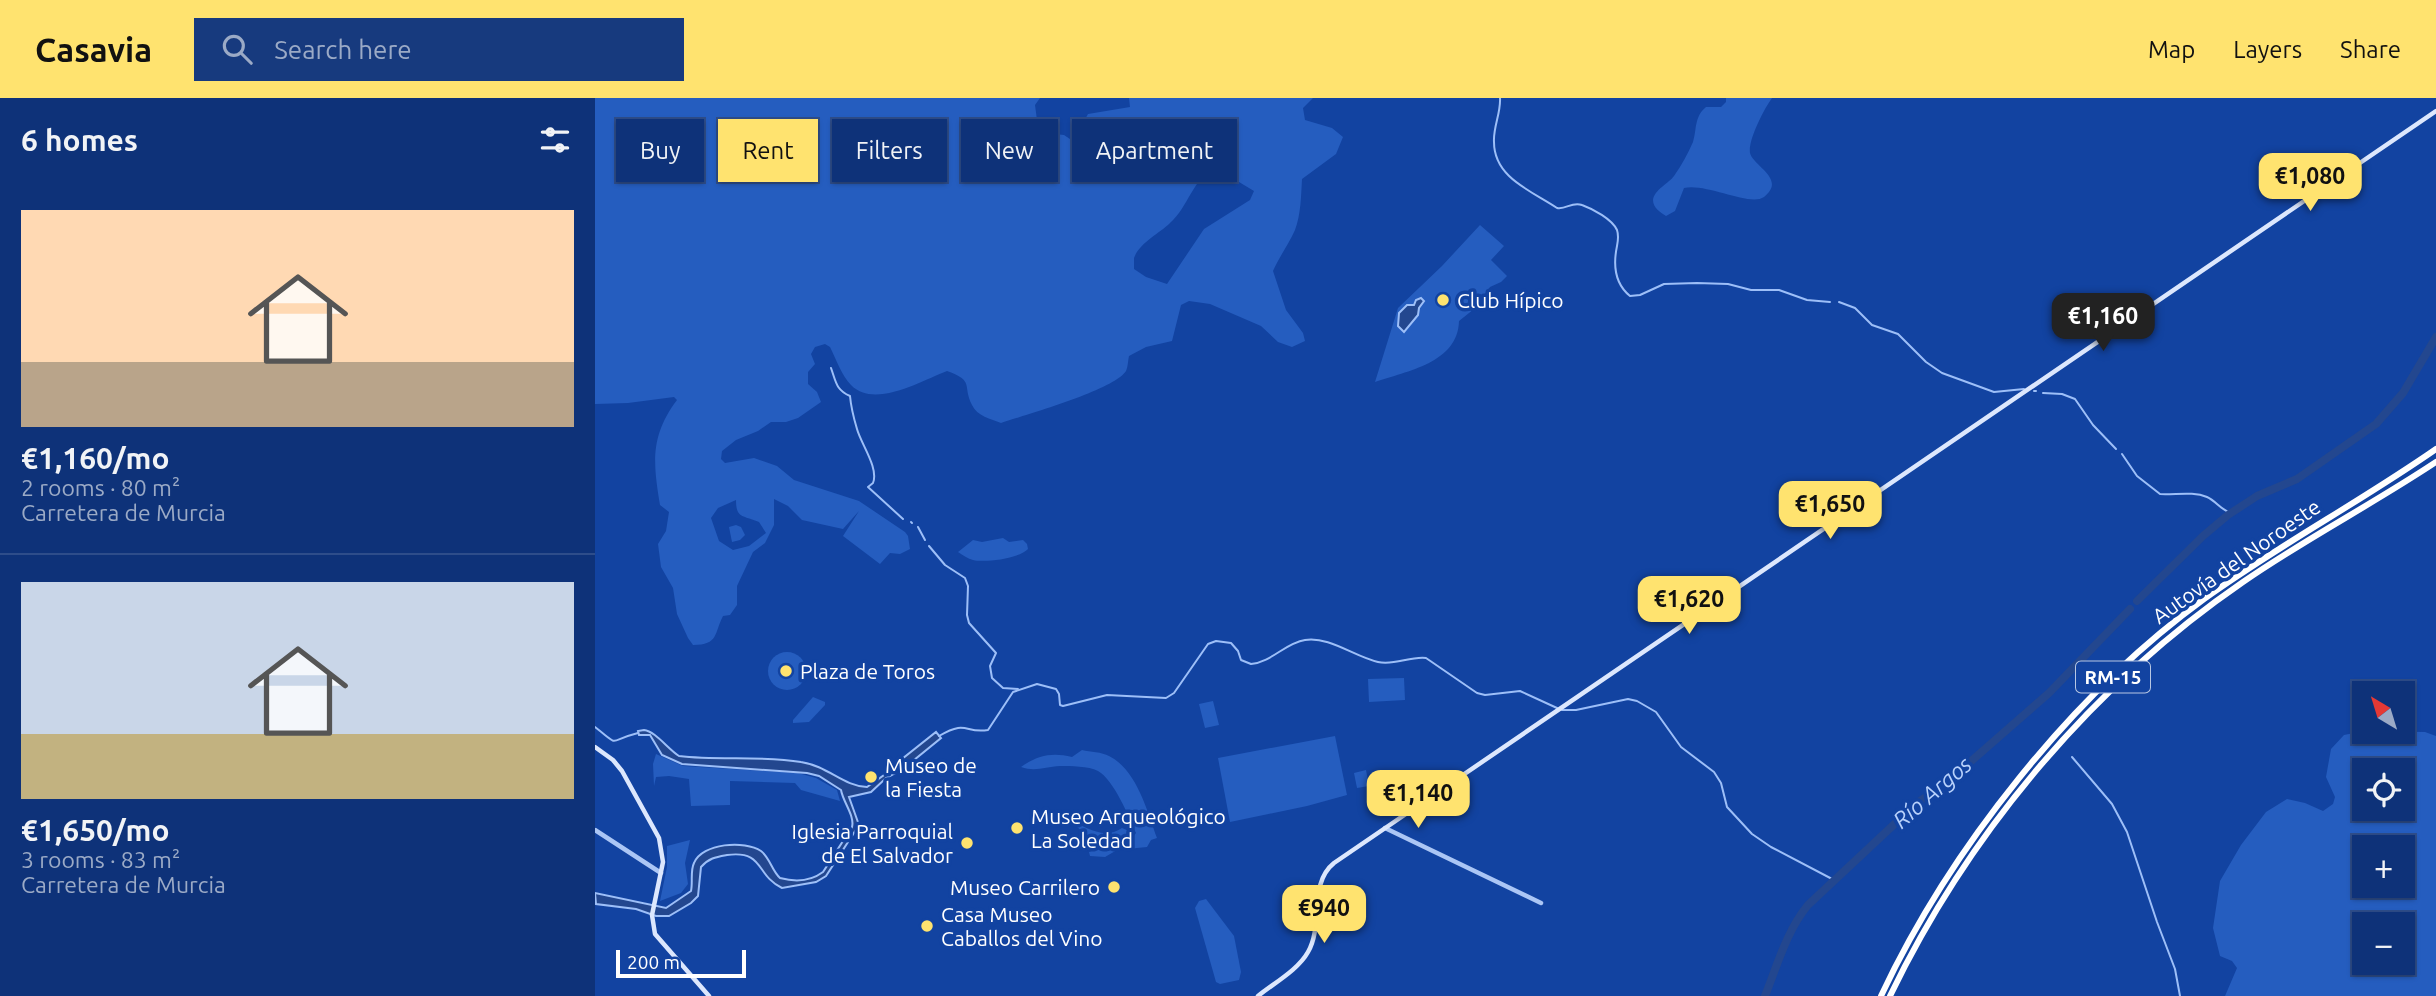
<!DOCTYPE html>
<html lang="en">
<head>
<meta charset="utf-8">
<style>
	:root { --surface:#0e3279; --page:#173a7e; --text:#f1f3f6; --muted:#9baac6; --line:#2e4d8a; --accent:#ffe36f }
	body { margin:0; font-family:Ubuntu,sans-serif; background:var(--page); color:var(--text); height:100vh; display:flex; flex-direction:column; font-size:26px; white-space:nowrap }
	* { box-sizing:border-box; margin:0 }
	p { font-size:23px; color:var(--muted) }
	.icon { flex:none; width:38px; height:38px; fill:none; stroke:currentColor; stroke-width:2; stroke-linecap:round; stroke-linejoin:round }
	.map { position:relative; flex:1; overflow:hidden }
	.drawer { display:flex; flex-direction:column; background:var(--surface); width:595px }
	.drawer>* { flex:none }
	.guide { position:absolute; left:21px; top:21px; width:665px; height:63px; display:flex; gap:14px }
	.needle { width:46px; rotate:322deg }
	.buttons { position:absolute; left:1757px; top:583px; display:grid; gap:14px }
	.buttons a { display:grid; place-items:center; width:63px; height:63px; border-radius:0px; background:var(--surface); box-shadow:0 2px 5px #0004,0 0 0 2px var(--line); font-size:35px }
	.scale { position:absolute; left:21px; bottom:18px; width:130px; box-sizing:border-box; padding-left:7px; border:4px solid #fff; border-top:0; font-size:19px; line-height:24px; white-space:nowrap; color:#fff; -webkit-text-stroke:5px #1243a1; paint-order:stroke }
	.price { position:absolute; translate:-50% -60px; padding:0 16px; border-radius:14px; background:var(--accent); color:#111; font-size:23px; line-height:46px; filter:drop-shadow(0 2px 4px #0008) }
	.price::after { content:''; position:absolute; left:50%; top:42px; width:21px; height:16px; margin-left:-10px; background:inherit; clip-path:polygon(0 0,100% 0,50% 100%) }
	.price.on { background:#222; color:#fff }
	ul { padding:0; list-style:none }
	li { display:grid; align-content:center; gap:14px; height:371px; padding:0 21px }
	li+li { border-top:2px solid var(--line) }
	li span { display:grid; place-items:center; height:217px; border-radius:0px; color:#555 }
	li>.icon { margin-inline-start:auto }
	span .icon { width:126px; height:126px; fill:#fffc; stroke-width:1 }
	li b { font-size:30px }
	h2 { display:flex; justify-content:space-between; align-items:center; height:84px; padding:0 21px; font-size:30px }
	.tag { padding:0 24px; border-radius:0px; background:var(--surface); box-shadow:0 2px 5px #0004,0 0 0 2px var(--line); font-size:24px; line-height:63px }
	.tag.on { background:var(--accent); color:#111 }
	header { display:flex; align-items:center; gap:42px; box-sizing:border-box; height:98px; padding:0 35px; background:var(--accent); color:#111 }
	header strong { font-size:33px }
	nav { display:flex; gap:38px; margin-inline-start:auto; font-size:24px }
	.search { width:490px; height:63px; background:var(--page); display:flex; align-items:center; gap:18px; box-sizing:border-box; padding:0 24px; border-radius:0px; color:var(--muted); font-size:26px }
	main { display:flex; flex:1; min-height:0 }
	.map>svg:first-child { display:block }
	.green { fill:#255dbf; fill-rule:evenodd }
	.water { fill:#23478f; stroke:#9dbff8; stroke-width:2 }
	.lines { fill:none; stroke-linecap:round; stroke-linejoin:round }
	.stream { stroke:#9dbff8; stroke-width:2 }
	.river { stroke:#23478f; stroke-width:8 }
	.tertiary { stroke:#abc6f5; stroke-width:4.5 }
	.secondary { stroke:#dce7fd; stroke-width:4.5 }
	.motorway { stroke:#fff; stroke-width:6 }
	.poi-dot { fill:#ffe36f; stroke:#1243a1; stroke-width:2.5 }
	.labels { text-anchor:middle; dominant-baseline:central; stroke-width:7; stroke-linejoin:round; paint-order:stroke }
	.shield { fill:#1243a1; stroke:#b8c7e3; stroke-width:2 }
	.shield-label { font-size:19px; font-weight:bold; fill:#fff }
	.poi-label { font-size:21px; fill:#fff; stroke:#1243a1; text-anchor:start }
	.street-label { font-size:21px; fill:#fff; stroke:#1243a1 }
	.water-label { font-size:23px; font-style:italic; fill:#b8d1fb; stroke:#1243a1 }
</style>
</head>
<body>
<header>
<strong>Casavia</strong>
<div class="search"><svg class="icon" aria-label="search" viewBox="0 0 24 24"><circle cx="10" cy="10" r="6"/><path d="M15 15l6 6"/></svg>Search here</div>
<nav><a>Map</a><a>Layers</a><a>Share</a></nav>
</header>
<main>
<section class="drawer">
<h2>6 homes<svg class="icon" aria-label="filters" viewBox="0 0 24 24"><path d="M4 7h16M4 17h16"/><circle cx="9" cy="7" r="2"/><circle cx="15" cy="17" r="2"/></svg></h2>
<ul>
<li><span style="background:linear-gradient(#ffd9b3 70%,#b9a48a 0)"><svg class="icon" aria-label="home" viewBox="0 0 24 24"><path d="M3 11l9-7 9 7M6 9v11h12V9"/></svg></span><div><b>€1,160/mo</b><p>2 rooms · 80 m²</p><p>Carretera de Murcia</p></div></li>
<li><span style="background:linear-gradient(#c9d6e8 70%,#c2b280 0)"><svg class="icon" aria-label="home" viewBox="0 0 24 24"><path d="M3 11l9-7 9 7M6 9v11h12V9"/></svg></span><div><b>€1,650/mo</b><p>3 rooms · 83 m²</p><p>Carretera de Murcia</p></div></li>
</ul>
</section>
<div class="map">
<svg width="1841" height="898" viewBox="0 0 1841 898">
	<rect width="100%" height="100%" fill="#1243a1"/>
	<!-- green -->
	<g class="green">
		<path d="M 0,0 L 445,0 L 440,7 L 442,22 L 452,35 L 469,37 L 478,43 L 493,16 L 535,9 L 534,0 L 718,0 L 708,10 L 710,22 L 737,30 L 748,39 L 741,56 L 707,81 C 706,98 706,116 700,132 C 694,146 684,159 678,173 L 691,212 L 708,235 L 710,243 L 697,249 L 683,244 L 666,228 L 615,206 L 594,203 L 586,207 L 577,243 L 551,249 L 534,258 C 533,262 533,269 531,273 C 519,292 430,317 406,325 C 396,321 382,318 377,307 C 367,287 380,283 352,273 C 326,283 279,311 256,287 C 247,278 241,261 235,249 L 230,246 L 220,249 L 216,256 L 220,266 L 213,274 L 213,286 L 222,294 L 226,304 L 203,320 L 191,324 L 176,324 L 163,333 L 141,342 L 127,353 L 126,361 L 130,365 L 159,360 L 182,368 L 199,382 L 264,403 L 310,434 L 313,438 L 315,451 L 305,456 L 295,455 L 285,466 L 248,438 L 264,413 L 248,431 L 207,422 L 193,408 L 179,401 L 179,427 L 170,445 L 158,454 L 142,488 L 142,507 L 135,517 L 128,518 C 119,535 124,547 98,547 L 93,540 L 82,516 L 78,490 L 66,469 L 63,446 L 71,433 L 74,414 L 65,407 C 58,365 55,338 82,302 L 79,299 L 33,305 L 0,306 ZM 620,69 L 629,70 L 644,84 L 659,93 L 655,102 L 609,131 L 572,186 L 551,179 L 539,171 C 539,169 539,162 539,160 C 545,144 564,136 575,125 C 594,108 597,82 620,69 ZM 141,402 C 141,421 148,417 164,424 L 171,435 L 154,448 L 138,452 L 124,443 L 116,420 L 123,410 Z"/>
		<path d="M 1131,0 L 1177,0 C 1169,11 1153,42 1155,55 C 1158,68 1192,81 1169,99 C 1155,109 1112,85 1089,90 L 1080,113 L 1071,118 C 1065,114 1058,110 1058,102 C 1059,92 1074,85 1079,78 C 1087,67 1093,55 1098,44 C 1102,31 1099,19 1111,9 L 1126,9 L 1131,4 Z"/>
		<path d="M 885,127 L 909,148 L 896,162 L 912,178 L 906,184 L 895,189 L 879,211 L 864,223 C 863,265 812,273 780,284 L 803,210 L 847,168 Z"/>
		<path d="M 141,427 L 146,429 L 150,437 L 145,442 L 137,444 L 134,429 Z"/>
		<path d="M 408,440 L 414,444 L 428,442 L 432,446 L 433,451 C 425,460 391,465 378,462 C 373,461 368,457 363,454 L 378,442 L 387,444 Z"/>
		<circle cx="192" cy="573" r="19"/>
		<path d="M 809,580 L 810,602 L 774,604 L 773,581 Z"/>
		<path d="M 218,599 L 230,604 L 230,607 L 214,624 L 198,625 L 198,622 Z"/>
		<path d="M 618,603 L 624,627 L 610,630 L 604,606 Z"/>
		<path d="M 1769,633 L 1830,634 L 1841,638 L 1841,898 L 1630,898 L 1642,870 L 1637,863 L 1625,858 L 1618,830 L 1625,783 L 1646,747 L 1671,714 L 1692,701 L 1710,705 L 1728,713 L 1738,706 L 1740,699 L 1731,679 L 1736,651 L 1749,637 ZM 1769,672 L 1808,672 L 1808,710 L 1769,710 ZM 1769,749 L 1808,749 L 1808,788 L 1769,788 ZM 1769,826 L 1808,826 L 1808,864 L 1769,864 Z"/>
		<path d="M 740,638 L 752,697 L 712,708 L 635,724 L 623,660 Z"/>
		<path d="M 487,652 C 495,654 507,654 514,658 C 542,672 552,713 562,740 L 556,742 L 552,749 L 522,752 L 510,759 L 495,758 L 494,754 L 538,739 L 541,735 C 534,719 519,682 503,673 C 493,668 476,668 465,668 C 450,669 440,674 426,669 C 443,657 457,654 477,659 Z"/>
		<path d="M 61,656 L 88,668 L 203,675 L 221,680 L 242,692 L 245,703 L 206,692 L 200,685 L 135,683 L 135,707 L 96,708 L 94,681 L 74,678 L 61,679 L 59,688 L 58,666 Z"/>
		<path d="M 771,672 L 774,688 L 762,690 L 759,675 Z"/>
		<path d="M 473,721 C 490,728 508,743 527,730 L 534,733 L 533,737 C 496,747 502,746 473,721 Z"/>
		<path d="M 95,742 L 90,765 L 93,786 L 86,795 L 65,803 L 72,769 L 72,748 Z"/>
		<path d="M 611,801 L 639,838 L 646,874 L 644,882 L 625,886 L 621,884 L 600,810 L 604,803 Z"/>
	</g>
	<!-- water -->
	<g class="water">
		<path d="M 826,200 L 829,203 L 824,210 L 823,217 L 809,234 L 803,228 L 804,215 L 812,207 L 819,207 L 821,202 Z"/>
		<path d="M 49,632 C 60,633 73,651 84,658 C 124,663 166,657 206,664 C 233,668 248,688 272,689 L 299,670 L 302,665 L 341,634 L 346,640 L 308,671 L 291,680 L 276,694 L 254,699 L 264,727 L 231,778 L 221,784 L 187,790 C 160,777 170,752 132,757 C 121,759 114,760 106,769 L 103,798 L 96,805 L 74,818 L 61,818 L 41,811 L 1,806 L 0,795 L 71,810 L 96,793 C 98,784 95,773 99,765 C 107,745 150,742 166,753 C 175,760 177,773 185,780 C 200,784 216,783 228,774 L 257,729 C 260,718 248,704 246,692 L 224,678 L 212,675 L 87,666 L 67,657 L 55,637 L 44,637 L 43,633 Z"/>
	</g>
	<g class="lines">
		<!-- stream -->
		<g class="stream">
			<path d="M 905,0 C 906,15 898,29 899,44 C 899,80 937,93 962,110 C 971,112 977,103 987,107 C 998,111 1017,121 1022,132 C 1024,138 1023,143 1022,148 C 1018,167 1019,185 1035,198 L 1045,197 L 1069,186 L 1102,185 L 1133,186 L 1156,192 L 1184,192 L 1212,202 L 1235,204"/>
			<path d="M 1244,204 L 1260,210 L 1277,227 L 1303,236 L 1331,264 L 1347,275 L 1399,294 L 1429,291"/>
			<path d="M 236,270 C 241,284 241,292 255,298 C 256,309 259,321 262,331 C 266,346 284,370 278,385 L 273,389 L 308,421"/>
			<path d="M 1439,293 L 1441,293"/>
			<path d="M 1448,295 L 1467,296 L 1480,301 L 1498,327 L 1521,351"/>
			<path d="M 1527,356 L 1542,378 L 1565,396 C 1580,397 1598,393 1612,399 C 1621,403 1626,412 1636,415"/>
			<path d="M 316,424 L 317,425"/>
			<path d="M 323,429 L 330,442"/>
			<path d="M 334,448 L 350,467 L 370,480 L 373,488 L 372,517 L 374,525 L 401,555 L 395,568 L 397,580 L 408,590 L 423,591"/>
			<path d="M 967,612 L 981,612 L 1033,601 L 1042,603 L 1061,614 L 1086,649 L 1119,674 L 1126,685 L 1132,709 L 1157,736 L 1176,749 L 1239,782"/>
			<path d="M 0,629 C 27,650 11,643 43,635"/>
			<path d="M 344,638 C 373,621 369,636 393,632 L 418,594 L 442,586 L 461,591 L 464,596 L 465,607 L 468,608 L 512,597 L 571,600 L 579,595 L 613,546 L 621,543 L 636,545 L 643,553 L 646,562 L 656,566 C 677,564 690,545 710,542 C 734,538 760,559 783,564 C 799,568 815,558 831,560 L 882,595 L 890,597 L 925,593 L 962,610"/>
			<path d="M 1477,659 L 1517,706 L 1532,734 L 1562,824 L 1580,871 L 1585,898"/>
		</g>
		<!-- river -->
		<g class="river">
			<path d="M 1542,503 L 1608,438 L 1633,417 L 1662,398 L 1702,381 L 1781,326 L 1808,295 L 1841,239"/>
			<path d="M 1170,898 C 1182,868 1192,832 1213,807 L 1322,705 L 1350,686 L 1454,595 L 1535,511"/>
		</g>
		<!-- tertiary -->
		<g class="tertiary">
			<path d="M 790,730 L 946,805"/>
			<path d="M 0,732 L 66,775"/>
		</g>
		<!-- secondary -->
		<g class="secondary">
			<path d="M 0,649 L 18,662 L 27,673 L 64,740 L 68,764 L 57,817 L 60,836 L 114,898"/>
			<path d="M 663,898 C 679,885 703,872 713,854 C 729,826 713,786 739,765 L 1841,13"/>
		</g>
		<!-- motorway -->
		<g class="motorway">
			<path d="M 1286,898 C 1355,751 1477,597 1609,501 C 1684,447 1765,404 1841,351"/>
			<path d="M 1295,898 C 1374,734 1498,587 1648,484 C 1710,441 1778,406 1841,364"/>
		</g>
	</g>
	<!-- markers -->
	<g class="poi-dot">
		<circle cx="848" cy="202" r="7"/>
		<circle cx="191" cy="573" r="7"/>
		<circle cx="276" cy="679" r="7"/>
		<circle cx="422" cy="730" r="7"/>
		<circle cx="372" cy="745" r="7"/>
		<circle cx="519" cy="789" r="7"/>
		<circle cx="332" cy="828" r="7"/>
	</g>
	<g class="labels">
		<!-- shield labels -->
		<rect class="shield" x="1481" y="563.5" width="74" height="31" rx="5"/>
		<g class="shield-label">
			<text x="1518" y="579">RM-15</text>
		</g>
		<!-- poi labels -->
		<g class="poi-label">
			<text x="862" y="202">Club Hípico</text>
			<text x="205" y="573">Plaza de Toros</text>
			<text x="290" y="667">Museo de<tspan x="290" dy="24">la Fiesta</tspan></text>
			<text x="436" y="718">Museo Arqueológico<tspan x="436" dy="24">La Soledad</tspan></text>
			<text x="358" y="733" text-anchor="end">Iglesia Parroquial<tspan x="358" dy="24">de El Salvador</tspan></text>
			<text x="505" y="789" text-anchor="end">Museo Carrilero</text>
			<text x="346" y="816">Casa Museo<tspan x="346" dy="24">Caballos del Vino</tspan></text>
		</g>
		<!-- street labels -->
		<g class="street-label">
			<text transform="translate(1641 463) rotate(-35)">Autovía del Noroeste</text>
		</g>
		<!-- water labels -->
		<g class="water-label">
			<text transform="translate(1337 694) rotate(-41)">Río Argos</text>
		</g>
	</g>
</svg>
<div class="buttons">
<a><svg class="needle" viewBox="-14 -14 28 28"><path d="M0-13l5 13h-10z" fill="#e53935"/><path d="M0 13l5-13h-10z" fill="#9baac6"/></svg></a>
<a><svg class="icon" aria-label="locate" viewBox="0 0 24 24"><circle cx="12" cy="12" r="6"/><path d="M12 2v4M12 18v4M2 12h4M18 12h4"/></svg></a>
<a>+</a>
<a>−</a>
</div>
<div class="scale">200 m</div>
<b class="price" style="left:1715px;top:115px">€1,080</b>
<b class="price on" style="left:1508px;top:255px">€1,160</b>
<b class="price" style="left:1235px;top:443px">€1,650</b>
<b class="price" style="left:1094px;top:538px">€1,620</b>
<b class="price" style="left:823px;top:732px">€1,140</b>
<b class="price" style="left:729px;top:847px">€940</b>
<div class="guide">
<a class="tag">Buy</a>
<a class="tag on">Rent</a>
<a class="tag">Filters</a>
<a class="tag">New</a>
<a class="tag">Apartment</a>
</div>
</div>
</main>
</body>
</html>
